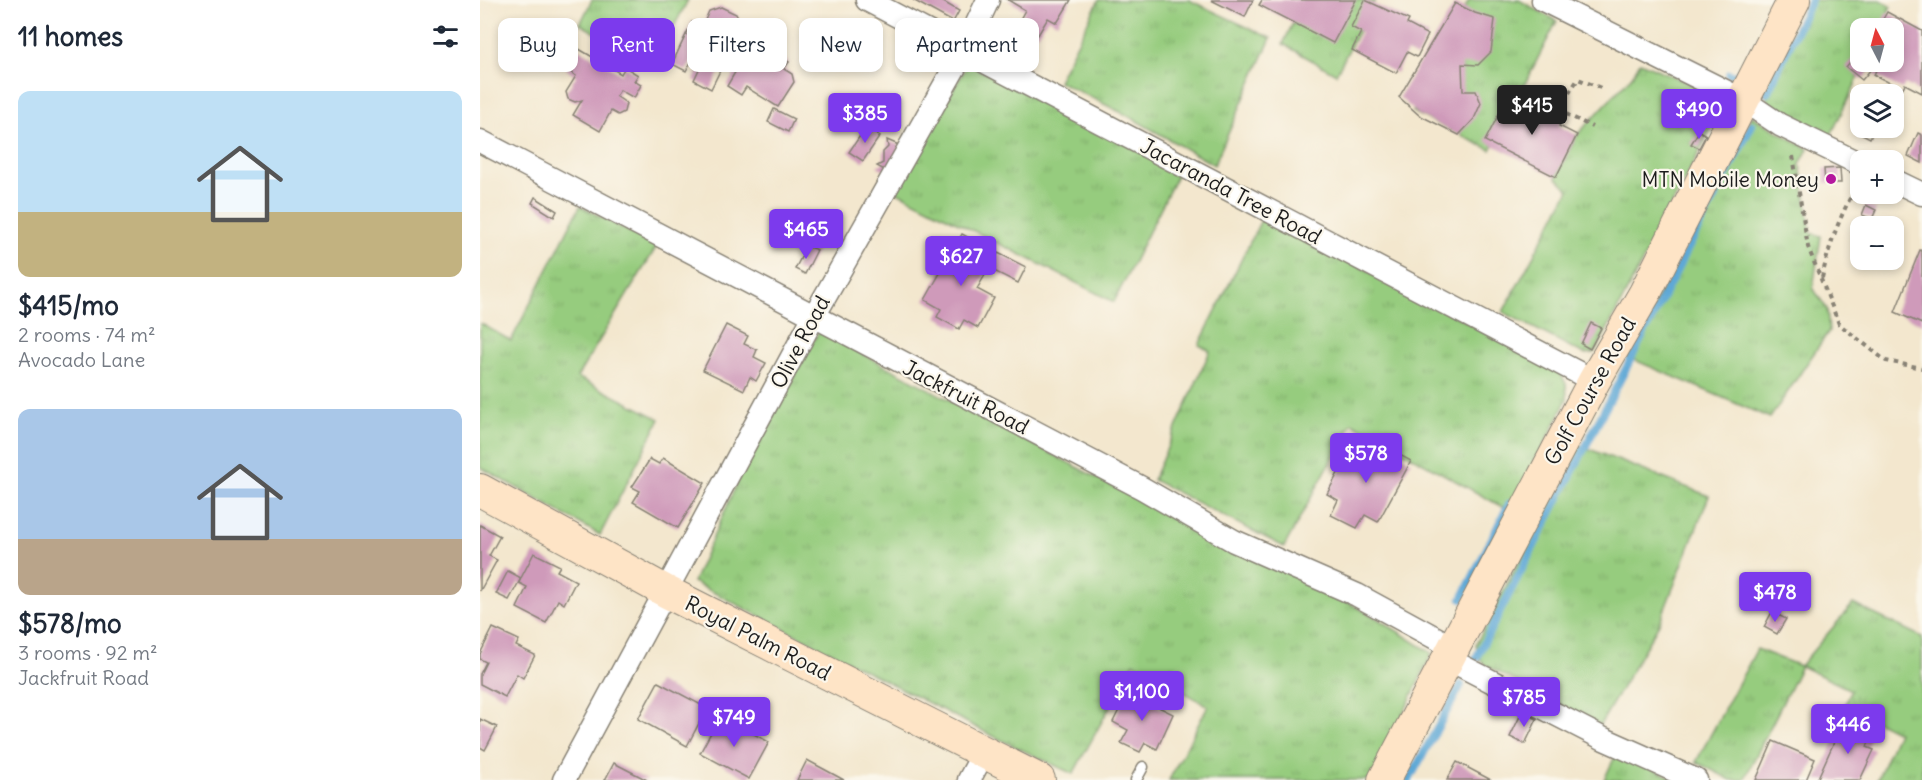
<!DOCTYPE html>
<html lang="en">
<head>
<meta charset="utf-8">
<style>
	:root { --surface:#fff; --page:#f6f6f7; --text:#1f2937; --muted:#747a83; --accent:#7c3aed }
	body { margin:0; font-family:Delius,sans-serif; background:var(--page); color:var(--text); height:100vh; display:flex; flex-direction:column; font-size:22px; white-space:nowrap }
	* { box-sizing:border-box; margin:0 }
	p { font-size:20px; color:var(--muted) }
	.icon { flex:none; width:33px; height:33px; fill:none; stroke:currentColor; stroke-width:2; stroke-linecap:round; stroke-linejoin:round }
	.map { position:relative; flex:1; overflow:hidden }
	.sheet { display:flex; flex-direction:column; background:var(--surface); width:480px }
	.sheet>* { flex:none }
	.top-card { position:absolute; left:18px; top:18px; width:570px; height:54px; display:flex; gap:12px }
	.needle { width:39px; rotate:354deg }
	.tools { position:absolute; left:1370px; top:18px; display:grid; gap:12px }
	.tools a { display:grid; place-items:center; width:54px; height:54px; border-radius:12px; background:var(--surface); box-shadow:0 3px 9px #0003; font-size:30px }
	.price { position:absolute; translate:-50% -51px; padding:0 14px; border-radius:6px; background:var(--accent); color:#fff; font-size:20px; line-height:39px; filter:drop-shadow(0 2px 3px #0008) }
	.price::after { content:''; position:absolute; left:50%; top:36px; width:18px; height:14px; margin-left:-9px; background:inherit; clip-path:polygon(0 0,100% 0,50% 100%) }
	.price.on { background:#222; color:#fff }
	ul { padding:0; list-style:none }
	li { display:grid; align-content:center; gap:12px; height:318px; padding:0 18px }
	li span { display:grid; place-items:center; height:186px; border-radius:12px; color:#555 }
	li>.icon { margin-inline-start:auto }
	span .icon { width:108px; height:108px; fill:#fffc; stroke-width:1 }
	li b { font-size:26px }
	h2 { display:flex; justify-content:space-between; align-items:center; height:72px; padding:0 18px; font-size:26px }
	.tag { padding:0 21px; border-radius:12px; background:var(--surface); box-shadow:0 3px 9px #0003; font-size:21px; line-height:54px }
	.tag.on { background:var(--accent); color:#fff }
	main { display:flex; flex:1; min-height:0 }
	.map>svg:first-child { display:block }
	.grass { fill:url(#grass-tufts); stroke:#59744d; stroke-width:1.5 }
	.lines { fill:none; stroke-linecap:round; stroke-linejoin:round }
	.stream { stroke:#5ea8d6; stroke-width:8 }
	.building { fill:#cf9aba }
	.lane-casing { stroke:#888275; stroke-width:13 }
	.street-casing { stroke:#888275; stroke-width:25 }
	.secondary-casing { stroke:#888275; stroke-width:34 }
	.path { stroke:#888275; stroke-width:4; stroke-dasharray:4.5 4.5; stroke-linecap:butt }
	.lane { stroke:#fff; stroke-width:10 }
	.street { stroke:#fff; stroke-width:22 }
	.secondary { stroke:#fee4c6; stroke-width:32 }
	.poi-dot { fill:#b5179e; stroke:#fbf7ec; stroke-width:2 }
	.labels { text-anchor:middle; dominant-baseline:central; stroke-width:4.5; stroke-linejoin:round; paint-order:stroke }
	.poi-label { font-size:21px; fill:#1c1c1c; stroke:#fbf7ec; text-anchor:end }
	.street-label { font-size:21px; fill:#1c1c1c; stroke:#fbf7ec }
</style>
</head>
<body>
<main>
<section class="sheet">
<h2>11 homes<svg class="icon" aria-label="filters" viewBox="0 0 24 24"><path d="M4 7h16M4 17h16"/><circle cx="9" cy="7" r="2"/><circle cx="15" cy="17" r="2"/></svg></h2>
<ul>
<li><span style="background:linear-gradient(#bfe0f5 65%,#c2b280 0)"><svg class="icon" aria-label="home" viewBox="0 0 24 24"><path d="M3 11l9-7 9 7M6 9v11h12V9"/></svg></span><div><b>$415/mo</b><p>2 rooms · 74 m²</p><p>Avocado Lane</p></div></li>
<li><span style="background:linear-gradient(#a9c7e8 70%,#b9a48a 0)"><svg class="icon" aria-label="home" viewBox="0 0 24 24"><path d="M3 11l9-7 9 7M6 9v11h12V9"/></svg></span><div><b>$578/mo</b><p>3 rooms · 92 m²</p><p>Jackfruit Road</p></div></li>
</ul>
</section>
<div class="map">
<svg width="1442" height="780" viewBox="0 0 1442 780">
	<defs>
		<pattern id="grass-tufts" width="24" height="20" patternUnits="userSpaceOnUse" patternTransform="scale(1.5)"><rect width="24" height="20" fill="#96cc7e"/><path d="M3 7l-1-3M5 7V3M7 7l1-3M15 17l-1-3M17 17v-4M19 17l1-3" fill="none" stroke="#81af6c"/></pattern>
	</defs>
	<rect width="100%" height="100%" fill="#fbf7ec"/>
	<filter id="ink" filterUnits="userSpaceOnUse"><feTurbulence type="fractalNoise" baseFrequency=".0167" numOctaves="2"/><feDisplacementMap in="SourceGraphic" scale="12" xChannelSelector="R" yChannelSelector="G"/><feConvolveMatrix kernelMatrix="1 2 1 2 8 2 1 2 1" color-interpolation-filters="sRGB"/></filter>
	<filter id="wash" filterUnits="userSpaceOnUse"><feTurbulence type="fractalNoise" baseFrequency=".008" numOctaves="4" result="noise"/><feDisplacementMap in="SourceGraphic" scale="24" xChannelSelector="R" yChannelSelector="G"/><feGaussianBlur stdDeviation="1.35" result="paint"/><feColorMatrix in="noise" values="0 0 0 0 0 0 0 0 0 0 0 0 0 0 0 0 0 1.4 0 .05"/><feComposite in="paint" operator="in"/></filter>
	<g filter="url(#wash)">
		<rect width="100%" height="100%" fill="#f3e7ce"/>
		<!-- grass -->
		<g class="grass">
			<path d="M 112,0 L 208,0 L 173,66 L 100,24 Z"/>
			<path d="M 619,0 L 709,0 L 791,38 L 734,165 L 648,116 L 578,81 Z"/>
			<path d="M 824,0 L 895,0 L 856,74 L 803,44 Z"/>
			<path d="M 989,0 L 1039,0 L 1077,21 L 1011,150 L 933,112 Z"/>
			<path d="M 1329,0 L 1400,0 L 1411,6 L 1401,28 L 1380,28 L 1380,62 L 1386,62 L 1350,137 L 1292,108 L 1282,89 Z"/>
			<path d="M 1160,62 L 1236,95 L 1241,110 L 1118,347 L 1113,353 L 1104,354 L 1023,312 L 1089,190 L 1076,177 L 1097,135 L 1152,76 Z"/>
			<path d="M 488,64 L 699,171 L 634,302 L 415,191 Z"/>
			<path d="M 1272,116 L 1328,149 L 1320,164 L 1331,233 L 1341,236 L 1333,288 L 1347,309 L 1349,331 L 1290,418 L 1145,356 L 1226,209 Z"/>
			<path d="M 100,206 L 177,246 L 97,377 L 180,419 L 120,535 L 0,467 L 0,323 L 31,341 Z"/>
			<path d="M 783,216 L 1079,370 L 1086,384 L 1087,399 L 1031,512 L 872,423 L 804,547 L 673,480 L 730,351 L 719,345 Z"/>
			<path d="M 339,331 L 644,492 L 803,566 L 898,619 L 952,653 L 892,780 L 689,780 L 728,706 L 654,663 L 593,774 L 513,736 L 213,582 L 262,472 Z"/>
			<path d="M 1099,445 L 1229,496 L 1179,624 L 1120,725 L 1005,665 L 998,656 L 996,644 Z"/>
			<path d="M 1373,604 L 1442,637 L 1442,780 L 1397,780 L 1418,732 L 1365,705 L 1371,690 L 1321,666 L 1264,780 L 1251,780 L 1216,762 L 1277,649 L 1320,666 Z"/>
			<path d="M 1137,752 L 1197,780 L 1124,780 Z"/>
		</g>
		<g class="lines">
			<!-- stream -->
			<g class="stream">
				<path d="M 1249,74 L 1258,77 L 1261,71"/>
				<path d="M 1287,93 L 1331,0"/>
				<path d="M 982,599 L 1029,504"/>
				<path d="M 996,658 L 1272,125"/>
				<path d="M 929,780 L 981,685"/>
			</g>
		</g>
		<g id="blocks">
			<!-- building -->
			<g class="building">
				<path d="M 433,0 L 460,0 L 479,11 L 473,22 Z"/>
				<path d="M 528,0 L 591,0 L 577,23 L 568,18 L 558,35 L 538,23 L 545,10 Z"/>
				<path d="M 731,0 L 773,0 L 765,17 Z"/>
				<path d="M 782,0 L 876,0 L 853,43 L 779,5 Z"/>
				<path d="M 885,0 L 929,20 L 927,24 L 948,35 L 937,57 L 927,52 L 916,73 L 872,50 L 881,32 L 871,27 Z"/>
				<path d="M 975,3 L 995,13 L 1015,19 L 1011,52 L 998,65 L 982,64 L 983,91 L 996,91 L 1001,103 L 994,119 L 979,135 L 939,115 L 919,97 Z"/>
				<path d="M 241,7 L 256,14 L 262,26 L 231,89 L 214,80 L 221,65 L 212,60 L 206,71 L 192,64 L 212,22 L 222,27 L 229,11 Z"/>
				<path d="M 1407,12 L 1442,31 L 1442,93 L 1425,84 L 1422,89 L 1394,75 L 1396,70 L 1392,68 L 1382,80 L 1366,67 L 1380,50 L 1380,62 L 1413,62 L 1413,28 L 1398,28 Z"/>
				<path d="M 286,48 L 309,62 L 304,69 L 312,74 L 314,82 L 298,107 L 266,87 L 261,95 L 247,86 L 268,50 L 281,57 Z"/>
				<path d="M 99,49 L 141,74 L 145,67 L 158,75 L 154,81 L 161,85 L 154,98 L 140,90 L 136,96 L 146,103 L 144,112 L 138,115 L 131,111 L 120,131 L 93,115 L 102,100 L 95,102 L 88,99 L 86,92 L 96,76 L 86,69 Z"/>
				<path d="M 1026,100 L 1042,108 L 1046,101 L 1082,119 L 1079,126 L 1097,135 L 1076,177 L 1005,141 Z"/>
				<path d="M 294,109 L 314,119 L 308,132 L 288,122 Z"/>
				<path d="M 386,127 L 400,136 L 383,161 L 369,152 Z"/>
				<path d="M 1380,128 L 1395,128 L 1390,138 L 1378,132 Z"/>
				<path d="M 1219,131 L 1226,135 L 1219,148 L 1211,144 Z"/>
				<path d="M 1438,133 L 1442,135 L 1442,163 L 1428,156 Z"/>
				<path d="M 407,140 L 421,146 L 408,172 L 397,166 L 403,163 L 403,152 L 408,147 Z"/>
				<path d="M 1360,168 L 1361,183 L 1345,183 L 1344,169 Z"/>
				<path d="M 55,197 L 77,211 L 74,217 L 52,203 Z"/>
				<path d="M 1386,205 L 1396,210 L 1392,219 L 1382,215 Z"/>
				<path d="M 482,234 L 502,245 L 490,267 L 505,275 L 497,289 L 514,298 L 498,328 L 484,320 L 479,329 L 457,317 L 461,309 L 445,300 Z"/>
				<path d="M 327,246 L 337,250 L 325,274 L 315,269 Z"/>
				<path d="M 1440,250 L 1442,251 L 1442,324 L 1415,312 Z"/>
				<path d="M 518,253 L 546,267 L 538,283 L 510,269 Z"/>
				<path d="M 1111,323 L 1121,328 L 1110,349 L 1101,344 Z"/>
				<path d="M 246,325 L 268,336 L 264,344 L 277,350 L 274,357 L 286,363 L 276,381 L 270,377 L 264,390 L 223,370 Z"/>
				<path d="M 875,441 L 903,455 L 907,448 L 931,461 L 898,522 L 885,515 L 877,528 L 851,515 L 858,500 L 847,494 Z"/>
				<path d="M 183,458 L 225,483 L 198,528 L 153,502 L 160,491 L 152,487 L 170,459 L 179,464 Z"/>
				<path d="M 0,525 L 20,536 L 9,556 L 17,560 L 0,591 Z"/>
				<path d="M 54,553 L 80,566 L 77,571 L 96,581 L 84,604 L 78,600 L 66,623 L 37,608 L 47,587 L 39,583 L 41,578 Z"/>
				<path d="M 28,571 L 41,578 L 29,600 L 16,594 Z"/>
				<path d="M 1292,612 L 1306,619 L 1297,634 L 1284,627 Z"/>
				<path d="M 13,628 L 39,640 L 36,646 L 55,655 L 43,678 L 37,674 L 25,697 L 0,684 L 0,674 L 6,662 L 0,659 L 0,654 Z"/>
				<path d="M 178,682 L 227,708 L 207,746 L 158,719 Z"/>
				<path d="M 648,692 L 693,714 L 677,749 L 665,743 L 660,752 L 641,743 L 648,730 L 633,722 Z"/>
				<path d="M 1042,712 L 1057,719 L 1045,744 L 1030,737 Z"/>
				<path d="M 240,716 L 289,742 L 269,779 L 220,753 Z"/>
				<path d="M 0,719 L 17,727 L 5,750 L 0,747 Z"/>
				<path d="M 1363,722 L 1392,734 L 1387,747 L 1394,750 L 1380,780 L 1337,780 Z"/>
				<path d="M 1293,741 L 1335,759 L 1326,780 L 1276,780 Z"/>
				<path d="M 327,760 L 364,780 L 317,780 Z"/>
				<path d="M 977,762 L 1011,780 L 967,780 Z"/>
				<path d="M 134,763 L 167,780 L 125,780 Z"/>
			</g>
		</g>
	</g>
	<g filter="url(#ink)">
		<use href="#blocks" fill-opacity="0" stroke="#888275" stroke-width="1.5"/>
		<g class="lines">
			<defs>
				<path id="lane" d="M 656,780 L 663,767"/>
				<g id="street">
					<path d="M 387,0 L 1114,381"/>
					<path d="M 1063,0 L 1263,100 L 1300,125 L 1380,164"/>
					<path d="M 0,141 L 662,488 L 754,541 L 877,595 L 974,648"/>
					<path d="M 1413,180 L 1442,194"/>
					<path d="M 968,659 L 1124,739 L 1216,780"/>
					<path d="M 84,780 L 333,318 L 484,51 L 508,0"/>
					<path d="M 489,780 L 504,752"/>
				</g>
				<g id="secondary">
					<path d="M 0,490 L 187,592 L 559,780"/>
					<path d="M 904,780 L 1114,381 L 1165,293 L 1314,0"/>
				</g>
			</defs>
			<!-- lane casing -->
			<use href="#lane" class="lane-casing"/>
			<!-- street casing -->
			<use href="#street" class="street-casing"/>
			<!-- secondary casing -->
			<use href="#secondary" class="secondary-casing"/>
			<!-- path -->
			<g class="path">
				<path d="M 1398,62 L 1398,64"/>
				<path d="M 1048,95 L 1078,110 L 1098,79 L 1121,88 L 1124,87"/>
				<path d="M 1078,110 L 1112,127"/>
				<path d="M 1313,156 L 1328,247 L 1359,324 L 1406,361 L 1442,368"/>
				<path d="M 1342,278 C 1349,244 1360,216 1377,185"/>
			</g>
			<!-- lane -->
			<use href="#lane" class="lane"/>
			<!-- street -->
			<use href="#street" class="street"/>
			<!-- secondary -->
			<use href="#secondary" class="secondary"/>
		</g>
	</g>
	<!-- markers -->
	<circle class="poi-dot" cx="1351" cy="179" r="6"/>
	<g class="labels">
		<!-- poi labels -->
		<g class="poi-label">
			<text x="1339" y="179">MTN Mobile Money</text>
		</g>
		<!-- street labels -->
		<g class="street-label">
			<text transform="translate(751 191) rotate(28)">Jacaranda Tree Road</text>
			<text transform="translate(320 342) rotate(-62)">Olive Road</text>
			<text transform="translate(1110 391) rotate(-61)">Golf Course Road</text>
			<text transform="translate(486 397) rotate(27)">Jackfruit Road</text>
			<text transform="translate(278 638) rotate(27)">Royal Palm Road</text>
		</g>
	</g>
</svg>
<div class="tools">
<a><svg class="needle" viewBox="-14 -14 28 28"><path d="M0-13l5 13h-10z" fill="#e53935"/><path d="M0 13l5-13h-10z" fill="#747a83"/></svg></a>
<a><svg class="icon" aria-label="layers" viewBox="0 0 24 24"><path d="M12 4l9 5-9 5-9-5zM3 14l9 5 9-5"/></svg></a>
<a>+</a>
<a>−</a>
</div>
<b class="price on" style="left:1052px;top:136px">$415</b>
<b class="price" style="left:1219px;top:140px">$490</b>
<b class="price" style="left:385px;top:144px">$385</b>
<b class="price" style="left:326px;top:260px">$465</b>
<b class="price" style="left:481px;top:287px">$627</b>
<b class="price" style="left:886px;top:484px">$578</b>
<b class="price" style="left:1295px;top:623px">$478</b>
<b class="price" style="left:662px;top:722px">$1,100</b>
<b class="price" style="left:1044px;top:728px">$785</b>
<b class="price" style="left:254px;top:748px">$749</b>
<b class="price" style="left:1368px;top:755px">$446</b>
<div class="top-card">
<a class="tag">Buy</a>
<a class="tag on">Rent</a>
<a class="tag">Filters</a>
<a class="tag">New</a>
<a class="tag">Apartment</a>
</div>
</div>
</main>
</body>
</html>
